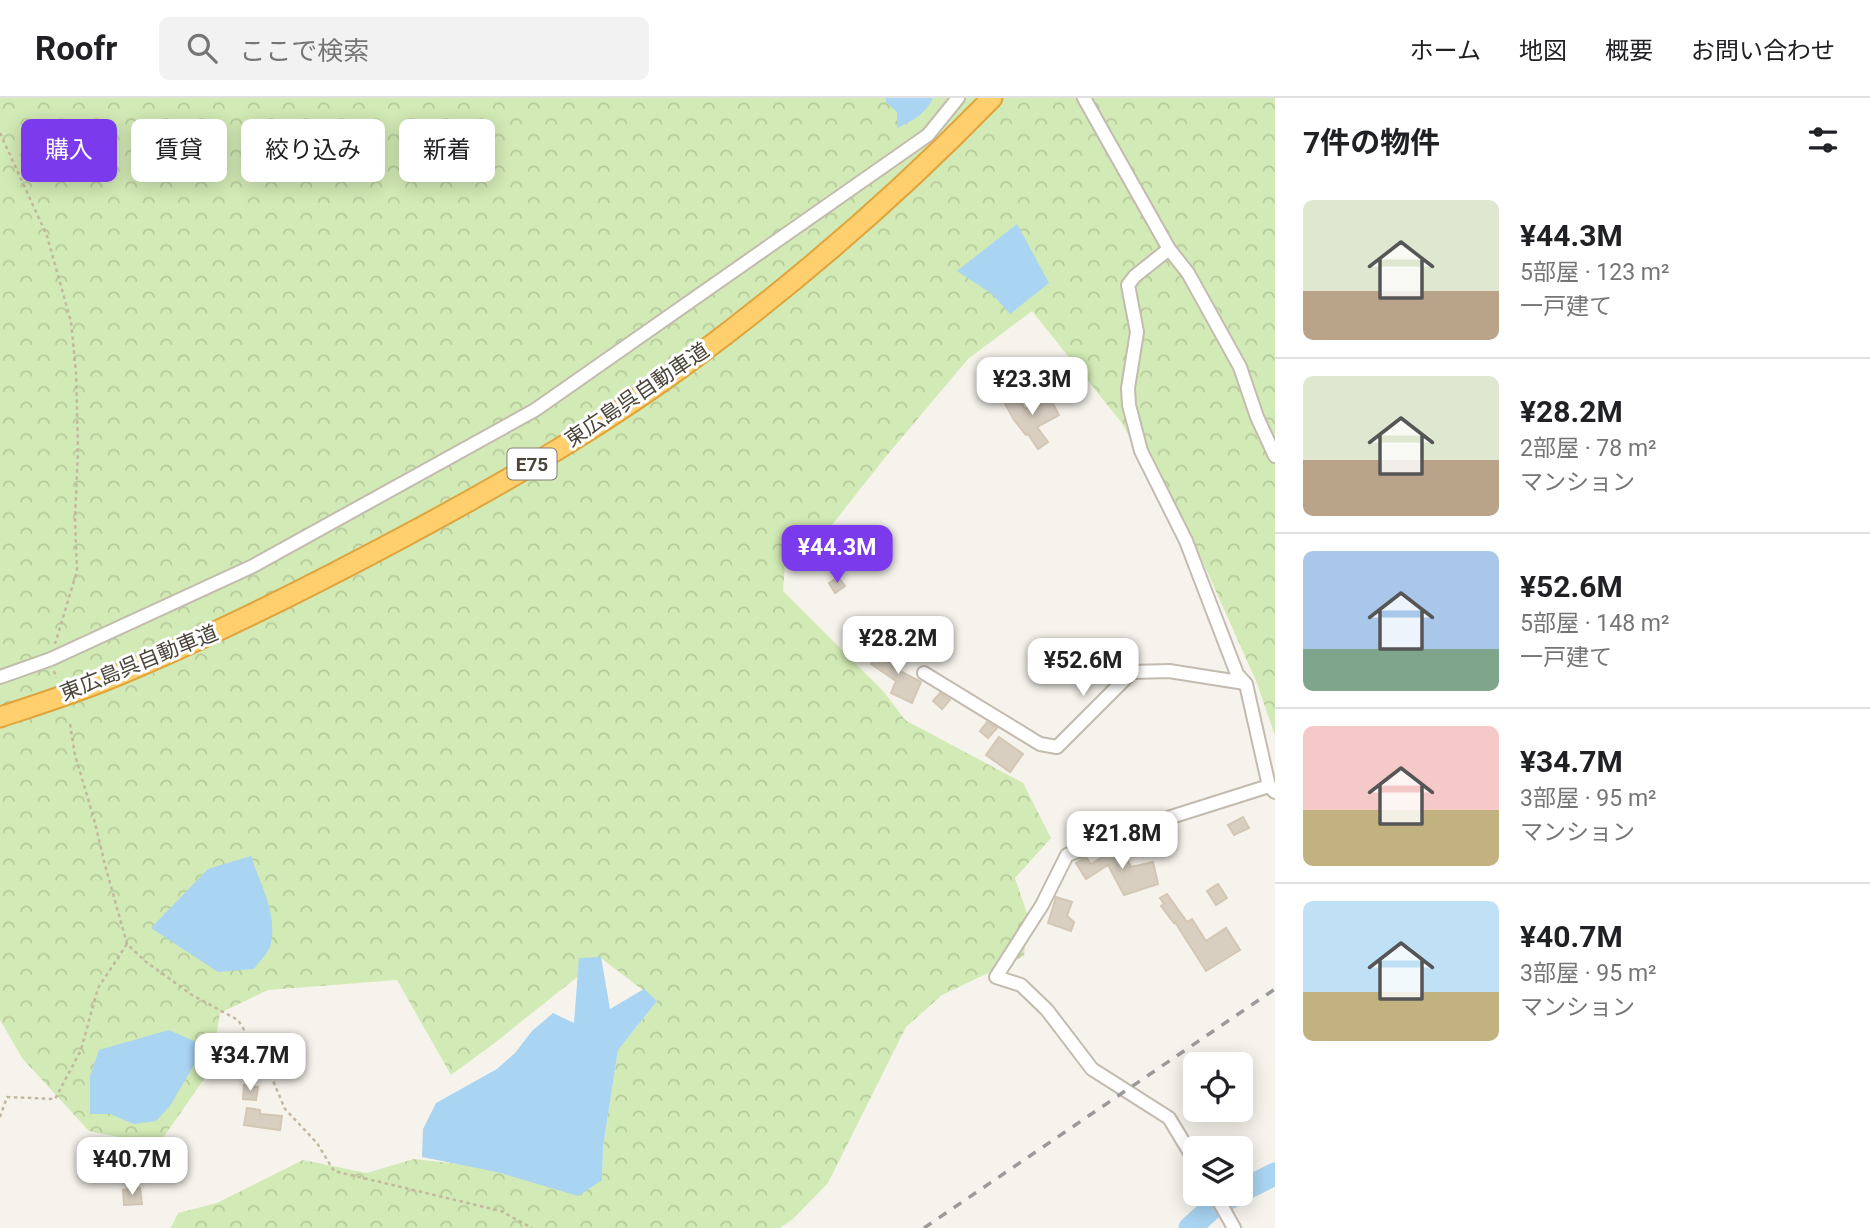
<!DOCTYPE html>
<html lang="ja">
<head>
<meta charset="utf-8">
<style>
	:root { --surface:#fff; --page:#f2f2f2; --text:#202124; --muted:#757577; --line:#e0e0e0; --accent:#7c3aed }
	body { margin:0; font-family:Roboto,"Noto Sans JP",sans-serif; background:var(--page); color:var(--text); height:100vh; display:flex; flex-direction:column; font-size:26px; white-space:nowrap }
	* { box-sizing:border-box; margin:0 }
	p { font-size:23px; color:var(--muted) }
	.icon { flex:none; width:38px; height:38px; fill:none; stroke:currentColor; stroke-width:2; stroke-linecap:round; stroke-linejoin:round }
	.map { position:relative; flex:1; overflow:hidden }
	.sheet { display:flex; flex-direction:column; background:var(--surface); width:595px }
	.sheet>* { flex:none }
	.banner { position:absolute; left:21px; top:21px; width:665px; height:63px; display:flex; gap:14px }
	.controls { position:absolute; left:1183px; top:954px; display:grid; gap:14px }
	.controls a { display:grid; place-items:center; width:70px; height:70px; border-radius:10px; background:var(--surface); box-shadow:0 4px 18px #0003; font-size:35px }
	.price { position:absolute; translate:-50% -60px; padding:0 16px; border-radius:14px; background:#fff; color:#222; font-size:23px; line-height:46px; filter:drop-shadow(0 2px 4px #0008) }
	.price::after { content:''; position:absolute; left:50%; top:42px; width:21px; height:16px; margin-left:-10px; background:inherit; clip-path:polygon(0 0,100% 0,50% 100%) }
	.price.selected { background:var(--accent); color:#fff }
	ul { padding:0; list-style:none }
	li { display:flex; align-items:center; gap:21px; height:175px; padding:0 28px }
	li+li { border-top:2px solid var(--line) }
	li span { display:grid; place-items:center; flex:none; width:196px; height:140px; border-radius:10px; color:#555 }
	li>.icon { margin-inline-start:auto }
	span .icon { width:84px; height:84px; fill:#fffc; stroke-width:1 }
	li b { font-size:30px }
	h2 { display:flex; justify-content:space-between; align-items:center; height:84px; padding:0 28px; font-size:30px }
	.tag { padding:0 24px; border-radius:10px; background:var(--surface); box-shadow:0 4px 18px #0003; font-size:24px; line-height:63px }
	.tag.selected { background:var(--accent); color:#fff }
	header { display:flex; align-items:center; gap:42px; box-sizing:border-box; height:98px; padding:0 35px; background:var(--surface); border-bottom:2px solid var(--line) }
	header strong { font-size:33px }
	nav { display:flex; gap:38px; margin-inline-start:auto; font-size:24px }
	.search { width:490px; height:63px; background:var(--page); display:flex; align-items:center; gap:18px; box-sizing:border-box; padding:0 24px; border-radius:10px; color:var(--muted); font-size:26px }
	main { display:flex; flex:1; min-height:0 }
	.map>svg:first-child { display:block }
	.forest { fill:url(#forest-crowns) }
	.water { fill:#a9d4f2 }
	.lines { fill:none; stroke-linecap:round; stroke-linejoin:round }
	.river { stroke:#a9d4f2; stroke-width:23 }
	.building { fill:#d8cfc1; stroke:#d3c7b4; stroke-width:2 }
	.minor-casing { stroke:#c2bbae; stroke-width:16 }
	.highway-casing { stroke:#e0a43c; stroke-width:23 }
	.path { stroke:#c4b79f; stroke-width:2.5; stroke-dasharray:3.5 3.5; stroke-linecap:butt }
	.minor { stroke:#fff; stroke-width:12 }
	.highway { stroke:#ffcf6e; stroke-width:19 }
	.rail { stroke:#9a9a9a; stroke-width:3.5; stroke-dasharray:9 9; stroke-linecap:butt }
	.labels { text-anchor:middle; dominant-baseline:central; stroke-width:6; stroke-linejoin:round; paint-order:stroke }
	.shield { fill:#fff; stroke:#817c74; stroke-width:2 }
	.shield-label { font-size:19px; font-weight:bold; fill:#4b4439 }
	.street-label { font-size:21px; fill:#4b4439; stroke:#fff }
</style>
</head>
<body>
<header>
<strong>Roofr</strong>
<div class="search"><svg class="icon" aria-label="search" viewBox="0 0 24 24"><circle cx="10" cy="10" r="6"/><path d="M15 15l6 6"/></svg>ここで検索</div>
<nav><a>ホーム</a><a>地図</a><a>概要</a><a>お問い合わせ</a></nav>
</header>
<main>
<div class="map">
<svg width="1275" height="1130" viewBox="0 0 1275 1130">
	<defs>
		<pattern id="forest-crowns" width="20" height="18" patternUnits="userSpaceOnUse" patternTransform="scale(1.75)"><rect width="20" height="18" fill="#d2eab5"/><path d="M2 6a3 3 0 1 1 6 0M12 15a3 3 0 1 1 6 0" fill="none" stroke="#b6ca9c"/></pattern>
	</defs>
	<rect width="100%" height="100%" fill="#f6f3ec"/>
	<!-- forest -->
	<path class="forest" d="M 0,0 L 1275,0 L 1275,638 L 1257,585 L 1198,453 L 1121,324 L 1032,213 L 968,261 L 883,362 L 817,446 L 787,436 L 783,493 L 884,594 L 905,622 L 1023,685 L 1051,740 L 1015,780 L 1028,818 L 1024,858 L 942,897 L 906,929 L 828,1085 L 794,1120 L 780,1130 L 171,1130 L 178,1115 L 217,1105 L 303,1062 L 367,1075 L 414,1061 L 602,1082 L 603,1049 L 618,952 L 657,903 L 601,860 L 492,947 L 451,977 L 397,882 L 268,892 L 220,915 L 211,971 L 158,1047 L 89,1033 L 22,960 L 0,922 Z"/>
	<!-- water -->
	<g class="water">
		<path d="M 886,0 L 933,0 C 924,17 914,22 897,30 L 897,14 L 886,4 Z"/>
		<path d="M 1017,126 L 1049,185 L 1010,216 L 992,196 L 957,173 Z"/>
		<path d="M 251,758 C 260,787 279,817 270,849 C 267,856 259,864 254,871 L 218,874 L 151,830 L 208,771 Z"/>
		<path d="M 601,859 L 610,911 L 644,891 L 657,903 L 618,952 L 603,1049 L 602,1082 L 578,1098 L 497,1074 L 422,1059 L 423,1031 L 436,1005 L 497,971 L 515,955 L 532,933 L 553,915 L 574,925 L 579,860 Z"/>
		<path d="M 169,932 L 205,948 L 170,1008 L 156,1023 L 134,1026 L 110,1016 L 90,1016 L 90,978 L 99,952 Z"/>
	</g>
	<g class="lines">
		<!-- river -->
		<g class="river">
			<path d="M 1241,1093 L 1275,1076"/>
			<path d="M 1190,1130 L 1213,1109 L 1236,1096"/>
		</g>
	</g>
	<!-- building -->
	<g class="building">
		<path d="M 1016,296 L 1025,311 L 1049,298 L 1059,317 L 1037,329 L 1048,344 L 1038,351 L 1028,336 L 1026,337 L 1014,322 L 1004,304 Z"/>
		<path d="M 838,479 L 845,488 L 835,495 L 829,485 Z"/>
		<path d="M 890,548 L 901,556 L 892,569 L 921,584 L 912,605 L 891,595 L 896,583 L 871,566 L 874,561 L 879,564 Z"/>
		<path d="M 940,595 L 950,602 L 942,611 L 933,603 Z"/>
		<path d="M 987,624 L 997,630 L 988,640 L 980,633 Z"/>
		<path d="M 999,639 L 1023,656 L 1010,674 L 986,657 Z"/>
		<path d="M 1243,719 L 1249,730 L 1234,737 L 1228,727 Z"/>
		<path d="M 1120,748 L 1131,769 L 1153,764 L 1158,786 L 1124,797 L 1108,767 L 1086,781 L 1076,765 L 1086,759 L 1091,766 Z"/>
		<path d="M 1218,786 L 1227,800 L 1216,807 L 1207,793 Z"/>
		<path d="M 1167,796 L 1187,824 L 1192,821 L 1206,843 L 1226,830 L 1240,852 L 1206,873 L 1175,824 L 1174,825 L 1161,808 L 1164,806 L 1160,800 Z"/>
		<path d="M 1056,799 L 1072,804 L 1067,818 L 1074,824 L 1071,833 L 1048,825 Z"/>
		<path d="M 242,961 L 255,963 L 253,977 L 240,975 Z"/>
		<path d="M 244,987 L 258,989 L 256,1002 L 243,1001 Z"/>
		<path d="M 247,1010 L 260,1012 L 260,1016 L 282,1018 L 280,1032 L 244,1027 Z"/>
		<path d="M 125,1066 L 126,1081 L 108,1083 L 107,1067 Z"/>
		<path d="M 140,1090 L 142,1106 L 124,1107 L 123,1092 Z"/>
	</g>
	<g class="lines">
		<defs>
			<g id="minor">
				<path d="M 1084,0 L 1169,151 L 1188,175 L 1240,269 L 1257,319 L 1275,358"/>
				<path d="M 1169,151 L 1135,178 L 1128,187 L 1137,234 L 1128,290 L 1129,307 L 1141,353 L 1186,443 L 1237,576 L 1246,586 L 1269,688 L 1275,694"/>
				<path d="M 924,575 L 1040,646 L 1057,649 L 1132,574 L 1169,573 L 1245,585"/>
				<path d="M 0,579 L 51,561 L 253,468 L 535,312 L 928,37 L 958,0"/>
				<path d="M 1195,1063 L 1169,1020 L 1092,971 L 1047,912 L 1021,887 L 996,879 L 1042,807 L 1067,757 L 1171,719 L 1269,688"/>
				<path d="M 1215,1096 L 1234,1130"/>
			</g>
			<path id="highway" d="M 0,619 C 33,608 68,597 101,584 C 205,542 306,491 405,438 C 504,385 603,328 693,261 C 799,182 900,95 992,0"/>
		</defs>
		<!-- minor casing -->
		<use href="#minor" class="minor-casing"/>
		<!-- highway casing -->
		<use href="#highway" class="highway-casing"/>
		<!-- path -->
		<g class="path">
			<path d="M 0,35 L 47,138 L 71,224 L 76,274 L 78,351 L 75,421 L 77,473 L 55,546"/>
			<path d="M 54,573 L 56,580"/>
			<path d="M 70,626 L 75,657 L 94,721 L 105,767 L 127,846 L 145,863 L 192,897 L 238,922 L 268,971 L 285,1011 L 317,1045 L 334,1073 L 501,1113 L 532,1130"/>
			<path d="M 0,1019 L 7,999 L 55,1001 L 81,952 L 98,890 L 127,846"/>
		</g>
		<!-- minor -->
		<use href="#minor" class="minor"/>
		<!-- highway -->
		<use href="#highway" class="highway"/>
		<!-- rail -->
		<path class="rail" d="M 924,1130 L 1275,891"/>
	</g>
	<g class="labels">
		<!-- shield labels -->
		<rect class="shield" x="507.5" y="350.5" width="49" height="31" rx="5"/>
		<g class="shield-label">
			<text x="532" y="366">E75</text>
		</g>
		<!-- street labels -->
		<g class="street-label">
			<text transform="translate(637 297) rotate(-34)">東広島呉自動車道</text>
			<text transform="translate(139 565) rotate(-22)">東広島呉自動車道</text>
		</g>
	</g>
</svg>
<div class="controls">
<a><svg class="icon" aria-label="locate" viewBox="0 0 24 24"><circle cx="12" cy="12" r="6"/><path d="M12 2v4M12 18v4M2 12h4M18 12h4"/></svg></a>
<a><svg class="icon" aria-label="layers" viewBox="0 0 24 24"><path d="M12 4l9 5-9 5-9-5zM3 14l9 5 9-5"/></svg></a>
</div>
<b class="price" style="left:1032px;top:319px">¥23.3M</b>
<b class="price selected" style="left:837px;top:487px">¥44.3M</b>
<b class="price" style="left:898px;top:578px">¥28.2M</b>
<b class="price" style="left:1083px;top:600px">¥52.6M</b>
<b class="price" style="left:1122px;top:773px">¥21.8M</b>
<b class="price" style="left:250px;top:995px">¥34.7M</b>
<b class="price" style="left:132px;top:1099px">¥40.7M</b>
<div class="banner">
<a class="tag selected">購入</a>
<a class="tag">賃貸</a>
<a class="tag">絞り込み</a>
<a class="tag">新着</a>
</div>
</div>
<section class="sheet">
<h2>7件の物件<svg class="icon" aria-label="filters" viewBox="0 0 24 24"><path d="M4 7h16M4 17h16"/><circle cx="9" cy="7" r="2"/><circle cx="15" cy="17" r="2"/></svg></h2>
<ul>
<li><span style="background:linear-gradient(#dfe7d0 65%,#b9a48a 0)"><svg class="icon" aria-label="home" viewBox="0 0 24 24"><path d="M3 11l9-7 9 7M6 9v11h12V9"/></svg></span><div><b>¥44.3M</b><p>5部屋 · 123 m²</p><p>一戸建て</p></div></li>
<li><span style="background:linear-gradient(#dfe7d0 60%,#b9a48a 0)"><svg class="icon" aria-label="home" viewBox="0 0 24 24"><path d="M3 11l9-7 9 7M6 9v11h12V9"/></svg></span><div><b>¥28.2M</b><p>2部屋 · 78 m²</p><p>マンション</p></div></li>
<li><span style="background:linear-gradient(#a9c7e8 70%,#7fa58c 0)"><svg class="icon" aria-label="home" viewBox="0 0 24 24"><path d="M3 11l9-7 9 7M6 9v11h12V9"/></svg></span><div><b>¥52.6M</b><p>5部屋 · 148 m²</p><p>一戸建て</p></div></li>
<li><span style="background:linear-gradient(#f6c9c9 60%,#c2b280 0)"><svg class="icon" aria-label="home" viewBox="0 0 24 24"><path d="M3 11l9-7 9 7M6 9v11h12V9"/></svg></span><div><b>¥34.7M</b><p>3部屋 · 95 m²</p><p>マンション</p></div></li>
<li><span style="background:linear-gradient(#bfe0f5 65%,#c2b280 0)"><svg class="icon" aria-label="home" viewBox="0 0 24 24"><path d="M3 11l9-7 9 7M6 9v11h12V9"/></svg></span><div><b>¥40.7M</b><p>3部屋 · 95 m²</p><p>マンション</p></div></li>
</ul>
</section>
</main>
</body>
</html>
